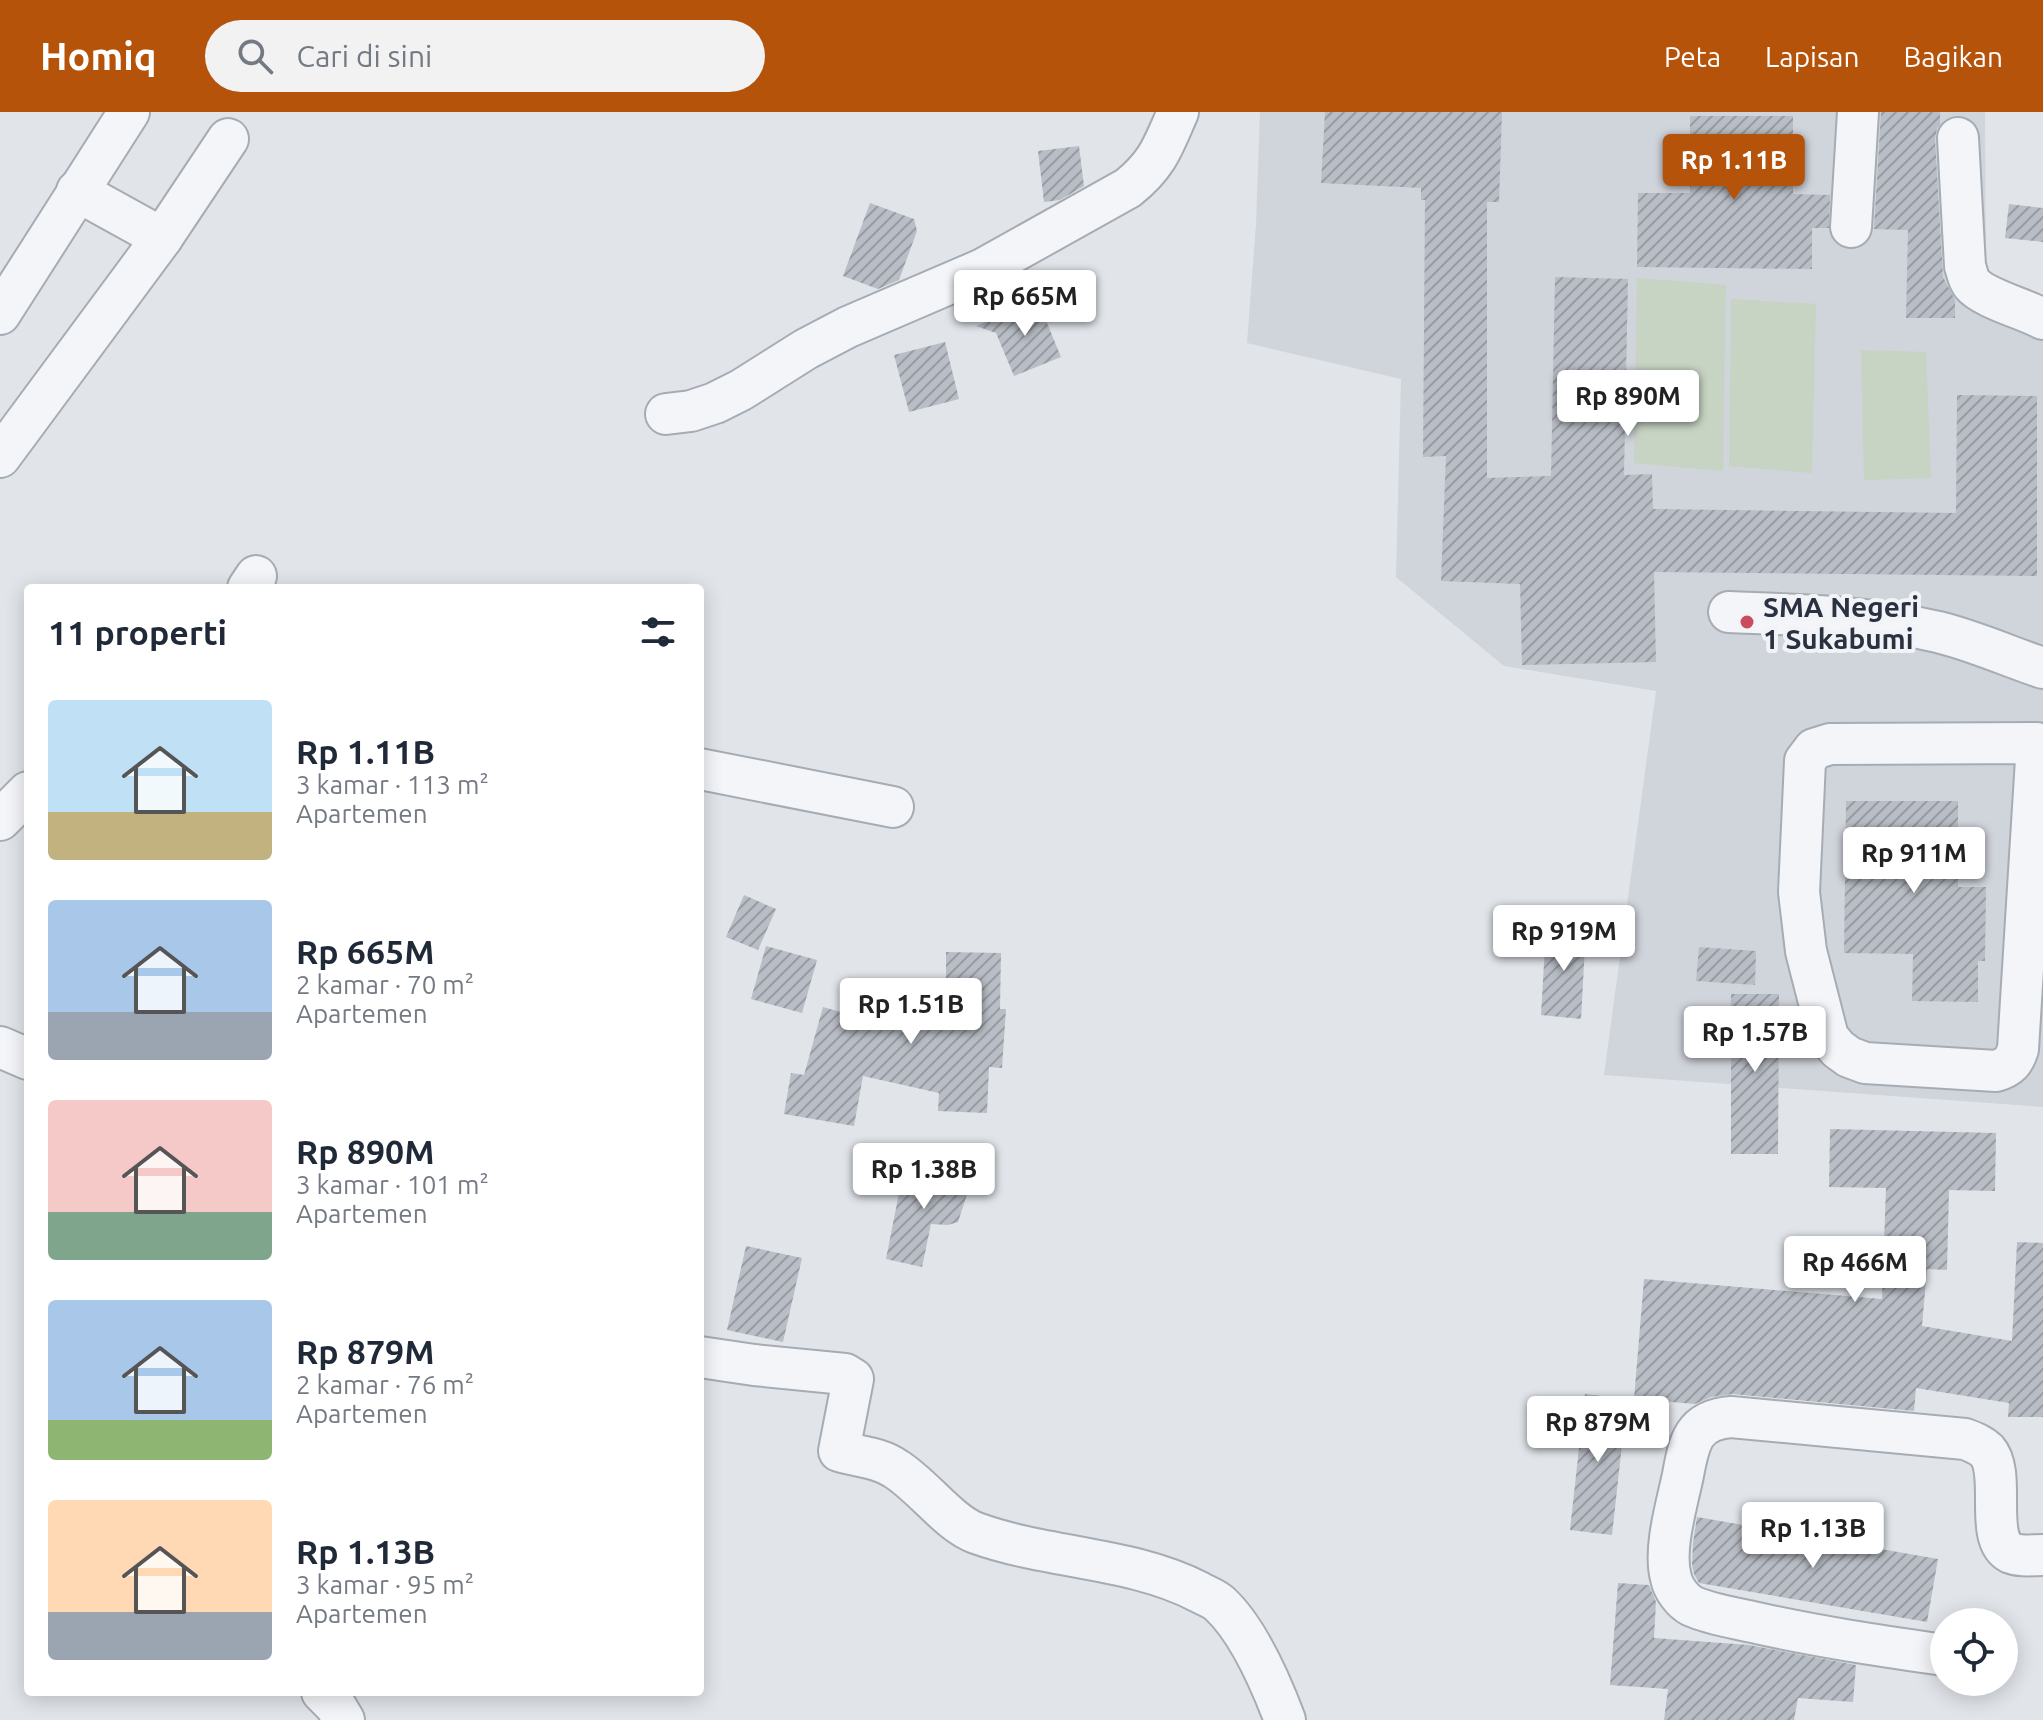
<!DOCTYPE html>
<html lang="id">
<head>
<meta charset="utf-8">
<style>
	:root { --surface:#fff; --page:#f2f2f3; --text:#1f2937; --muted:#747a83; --accent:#b45309 }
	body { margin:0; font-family:Ubuntu,sans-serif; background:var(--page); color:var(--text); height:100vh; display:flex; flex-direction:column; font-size:30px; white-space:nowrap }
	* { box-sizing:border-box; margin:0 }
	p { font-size:26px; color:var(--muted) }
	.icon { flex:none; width:44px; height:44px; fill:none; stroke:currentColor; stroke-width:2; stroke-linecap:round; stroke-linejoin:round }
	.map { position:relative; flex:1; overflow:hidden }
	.sheet { position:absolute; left:24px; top:472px; width:680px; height:1112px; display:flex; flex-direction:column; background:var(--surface); border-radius:8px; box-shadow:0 4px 20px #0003 }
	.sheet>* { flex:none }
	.buttons { position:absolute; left:1930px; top:1496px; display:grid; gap:16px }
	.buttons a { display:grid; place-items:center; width:88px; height:88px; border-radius:50%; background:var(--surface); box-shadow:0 4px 20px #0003; font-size:40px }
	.price { position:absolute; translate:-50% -68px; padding:0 18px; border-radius:8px; background:#fff; color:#222; font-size:26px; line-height:52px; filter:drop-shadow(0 2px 4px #0008) }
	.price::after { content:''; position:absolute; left:50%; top:48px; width:24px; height:18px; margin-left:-12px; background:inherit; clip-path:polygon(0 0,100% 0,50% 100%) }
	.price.current { background:var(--accent); color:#fff }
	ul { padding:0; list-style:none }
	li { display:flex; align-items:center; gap:24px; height:200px; padding:0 24px }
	li span { display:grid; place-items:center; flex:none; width:224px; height:160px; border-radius:8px; color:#555 }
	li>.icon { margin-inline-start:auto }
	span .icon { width:96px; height:96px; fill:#fffc; stroke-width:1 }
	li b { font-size:34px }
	h2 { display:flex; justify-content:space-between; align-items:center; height:96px; padding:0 24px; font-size:34px }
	header { display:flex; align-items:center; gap:48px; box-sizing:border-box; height:112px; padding:0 40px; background:var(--accent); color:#fff }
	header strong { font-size:38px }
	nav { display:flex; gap:44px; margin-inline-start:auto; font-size:28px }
	.search { width:560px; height:72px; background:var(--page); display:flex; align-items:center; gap:20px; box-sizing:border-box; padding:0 28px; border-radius:44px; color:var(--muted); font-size:30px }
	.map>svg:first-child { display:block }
	.built { fill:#d0d4db }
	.pitch { fill:#c7d3c3 }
	.building { fill:url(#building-hatch) }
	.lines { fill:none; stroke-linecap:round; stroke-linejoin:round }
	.minor-casing { stroke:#a6acb4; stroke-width:44 }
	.minor { stroke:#f4f5f8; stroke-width:40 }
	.poi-dot { fill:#c94c5d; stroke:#f1f3f7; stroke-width:3 }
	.labels { text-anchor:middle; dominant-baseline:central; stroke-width:8; stroke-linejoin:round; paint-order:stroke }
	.poi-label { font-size:28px; font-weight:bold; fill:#2a3241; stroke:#f1f3f7; text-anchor:start }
</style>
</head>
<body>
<header>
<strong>Homiq</strong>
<div class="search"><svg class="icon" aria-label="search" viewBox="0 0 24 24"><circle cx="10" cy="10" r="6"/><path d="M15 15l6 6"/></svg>Cari di sini</div>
<nav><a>Peta</a><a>Lapisan</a><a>Bagikan</a></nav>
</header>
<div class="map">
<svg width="2043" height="1608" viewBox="0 0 2043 1608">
	<defs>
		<pattern id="building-hatch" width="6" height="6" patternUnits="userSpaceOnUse" patternTransform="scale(2)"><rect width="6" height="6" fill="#b9bec6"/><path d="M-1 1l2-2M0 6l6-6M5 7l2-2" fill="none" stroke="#979ba2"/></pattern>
	</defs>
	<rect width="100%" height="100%" fill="#e1e5ea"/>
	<!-- built -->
	<path class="built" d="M 1260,0 L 1985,0 L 1986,175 L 1991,208 L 2043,220 L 2043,995 L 1604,963 L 1656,579 L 1504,554 L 1396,465 L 1401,267 L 1247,231 L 1256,112 Z"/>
	<!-- pitch -->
	<g class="pitch">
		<path d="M 1637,166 L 1726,173 L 1723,359 L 1634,351 Z"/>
		<path d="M 1731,187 L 1816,192 L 1812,361 L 1729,354 Z"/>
		<path d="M 1861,238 L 1926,240 L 1931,366 L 1864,368 Z"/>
	</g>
	<!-- building -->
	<g class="building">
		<path d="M 1325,0 L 1502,0 L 1499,90 L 1487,90 L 1487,366 L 1551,364 L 1555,165 L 1628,167 L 1624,363 L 1652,362 L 1653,397 L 1956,401 L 1957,283 L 2037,284 L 2037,464 L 1654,460 L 1656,550 L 1522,553 L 1520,472 L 1441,469 L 1446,344 L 1423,345 L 1425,88 L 1421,88 L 1421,76 L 1321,71 Z"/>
		<path d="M 1881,0 L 1940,0 L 1940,13 L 1937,16 L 1935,27 L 1943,165 L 1955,188 L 1955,206 L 1906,206 L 1908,118 L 1874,117 Z"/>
		<path d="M 1690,4 L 1793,4 L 1793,82 L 1830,83 L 1829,116 L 1812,116 L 1812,157 L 1637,155 L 1638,81 L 1690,81 Z"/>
		<path d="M 1079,34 L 1084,74 L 1060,88 L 1044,90 L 1038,39 Z"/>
		<path d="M 870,91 L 914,107 L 917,119 L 899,168 L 878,177 L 843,164 Z"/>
		<path d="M 2009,92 L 2043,96 L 2043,130 L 2005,126 Z"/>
		<path d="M 1038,189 L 1061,245 L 1014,264 L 996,221 L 976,214 Z"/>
		<path d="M 945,230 L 959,287 L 909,300 L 894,243 Z"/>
		<path d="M 1846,689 L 1958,689 L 1958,775 L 1986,775 L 1985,849 L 1978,849 L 1978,890 L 1912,889 L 1913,842 L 1844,841 Z"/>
		<path d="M 744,783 L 776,797 L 758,838 L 726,825 Z"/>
		<path d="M 1586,816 L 1581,907 L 1541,903 L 1546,817 Z"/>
		<path d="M 766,834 L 817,848 L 802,901 L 751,887 Z"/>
		<path d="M 1699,835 L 1756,839 L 1755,873 L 1696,869 Z"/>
		<path d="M 946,840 L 1001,841 L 1000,897 L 1006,897 L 1002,956 L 989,955 L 987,1001 L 938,999 L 939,981 L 863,964 L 854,1014 L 784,1002 L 791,961 L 804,963 L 823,895 L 887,913 L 896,873 L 946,884 Z"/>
		<path d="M 1731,882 L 1779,882 L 1778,1042 L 1731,1042 Z"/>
		<path d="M 1830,1017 L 1996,1021 L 1995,1079 L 1949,1078 L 1947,1158 L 1927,1157 L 1922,1214 L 2012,1229 L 2017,1130 L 2043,1131 L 2043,1305 L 2008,1305 L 2009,1291 L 1916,1276 L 1914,1299 L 1733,1282 L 1711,1285 L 1695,1292 L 1634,1287 L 1644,1167 L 1882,1187 L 1886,1076 L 1829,1075 Z"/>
		<path d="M 910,1049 L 971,1070 L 958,1110 L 948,1113 L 931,1112 L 922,1155 L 886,1147 L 899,1081 Z"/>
		<path d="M 746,1134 L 802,1146 L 783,1230 L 727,1218 Z"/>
		<path d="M 1585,1282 L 1627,1287 L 1612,1423 L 1570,1418 Z"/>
		<path d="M 1697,1405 L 1938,1447 L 1927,1510 L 1699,1471 L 1694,1462 L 1692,1452 L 1693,1431 Z"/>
		<path d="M 1618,1471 L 1649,1473 L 1656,1490 L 1654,1526 L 1749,1533 L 1856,1553 L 1853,1590 L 1798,1586 L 1794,1608 L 1664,1608 L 1668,1577 L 1610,1573 Z"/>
	</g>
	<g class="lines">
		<defs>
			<g id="minor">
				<path d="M 1958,26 L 1965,154 C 1967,160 1968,167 1972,172 C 1983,186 2025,197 2043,207"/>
				<path d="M 77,79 L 162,126"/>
				<path d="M 1851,115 L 1858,0"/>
				<path d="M 0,202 L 129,0"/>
				<path d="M 666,302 L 691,299 L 715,291 L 741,278 L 806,237 L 848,215 L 983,157 L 1128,76 C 1158,52 1163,34 1178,0"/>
				<path d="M 0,345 L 162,126 L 228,27"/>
				<path d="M 248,476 L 256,464"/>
				<path d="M 1729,500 C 1799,503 1870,504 1938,520 C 1972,528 2010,545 2043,556"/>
				<path d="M 2037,631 L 2018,937 C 2014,950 2009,955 1996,959 L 1865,951 L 1849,945 L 1838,937 L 1828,925 L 1806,839 L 1799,780 L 1805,649 L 1814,637 L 1830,632 Z"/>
				<path d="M 700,657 L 893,695"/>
				<path d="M 0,708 L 28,680"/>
				<path d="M 0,935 L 28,947"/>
				<path d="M 700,1245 L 754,1253 L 845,1262 L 853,1267 L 839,1339 C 858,1345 879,1345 896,1357 C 923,1374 949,1411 976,1421 C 1048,1447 1132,1445 1199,1480 C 1206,1484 1215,1487 1220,1492 C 1249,1519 1271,1571 1285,1608"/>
				<path d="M 1944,1543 C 1882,1534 1819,1525 1757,1511 C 1736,1506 1712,1503 1692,1494 C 1682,1489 1673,1476 1671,1466 C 1663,1437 1677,1392 1683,1363 C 1689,1330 1693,1308 1731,1305 L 1965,1327 C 1973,1330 1981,1333 1987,1339 C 2007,1362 1983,1427 2011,1441 C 2021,1445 2033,1443 2043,1443"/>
				<path d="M 322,1580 L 335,1593 L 344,1608"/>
			</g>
		</defs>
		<!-- minor casing -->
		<use href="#minor" class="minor-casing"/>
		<!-- minor -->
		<use href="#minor" class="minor"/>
	</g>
	<!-- markers -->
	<circle class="poi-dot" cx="1747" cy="510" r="8"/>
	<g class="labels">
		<!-- poi labels -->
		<g class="poi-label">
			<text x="1763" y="494">SMA Negeri<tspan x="1763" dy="32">1 Sukabumi</tspan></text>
		</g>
	</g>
</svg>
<div class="buttons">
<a><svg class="icon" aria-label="locate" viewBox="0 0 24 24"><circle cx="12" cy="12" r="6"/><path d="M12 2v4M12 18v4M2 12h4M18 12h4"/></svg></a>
</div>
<b class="price current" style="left:1734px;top:90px">Rp 1.11B</b>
<b class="price" style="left:1025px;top:226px">Rp 665M</b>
<b class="price" style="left:1628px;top:326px">Rp 890M</b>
<b class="price" style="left:1914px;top:783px">Rp 911M</b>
<b class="price" style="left:1564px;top:861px">Rp 919M</b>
<b class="price" style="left:911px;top:934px">Rp 1.51B</b>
<b class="price" style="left:1755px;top:962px">Rp 1.57B</b>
<b class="price" style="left:924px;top:1099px">Rp 1.38B</b>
<b class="price" style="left:1855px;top:1192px">Rp 466M</b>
<b class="price" style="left:1598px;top:1352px">Rp 879M</b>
<b class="price" style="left:1813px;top:1458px">Rp 1.13B</b>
<section class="sheet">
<h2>11 properti<svg class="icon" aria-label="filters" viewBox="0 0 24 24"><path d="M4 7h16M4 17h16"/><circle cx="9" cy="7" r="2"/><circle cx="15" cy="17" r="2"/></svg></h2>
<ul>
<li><span style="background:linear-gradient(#bfe0f5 70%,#c2b280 0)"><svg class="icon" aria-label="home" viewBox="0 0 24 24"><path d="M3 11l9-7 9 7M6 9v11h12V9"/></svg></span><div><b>Rp 1.11B</b><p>3 kamar · 113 m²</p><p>Apartemen</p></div></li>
<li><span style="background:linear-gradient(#a9c7e8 70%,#9aa5b1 0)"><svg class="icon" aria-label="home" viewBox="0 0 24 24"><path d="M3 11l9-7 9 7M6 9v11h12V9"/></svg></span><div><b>Rp 665M</b><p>2 kamar · 70 m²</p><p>Apartemen</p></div></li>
<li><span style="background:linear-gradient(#f6c9c9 70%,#7fa58c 0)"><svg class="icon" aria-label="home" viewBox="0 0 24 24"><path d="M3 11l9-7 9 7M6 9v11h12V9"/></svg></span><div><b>Rp 890M</b><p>3 kamar · 101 m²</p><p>Apartemen</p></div></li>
<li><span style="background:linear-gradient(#a9c7e8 75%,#8fb573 0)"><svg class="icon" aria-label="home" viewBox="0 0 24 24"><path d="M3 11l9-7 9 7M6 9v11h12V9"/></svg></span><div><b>Rp 879M</b><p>2 kamar · 76 m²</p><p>Apartemen</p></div></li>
<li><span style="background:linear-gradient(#ffd9b3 70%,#9aa5b1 0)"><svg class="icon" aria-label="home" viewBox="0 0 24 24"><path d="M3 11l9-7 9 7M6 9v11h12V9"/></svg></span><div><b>Rp 1.13B</b><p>3 kamar · 95 m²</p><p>Apartemen</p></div></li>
</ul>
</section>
</div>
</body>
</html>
